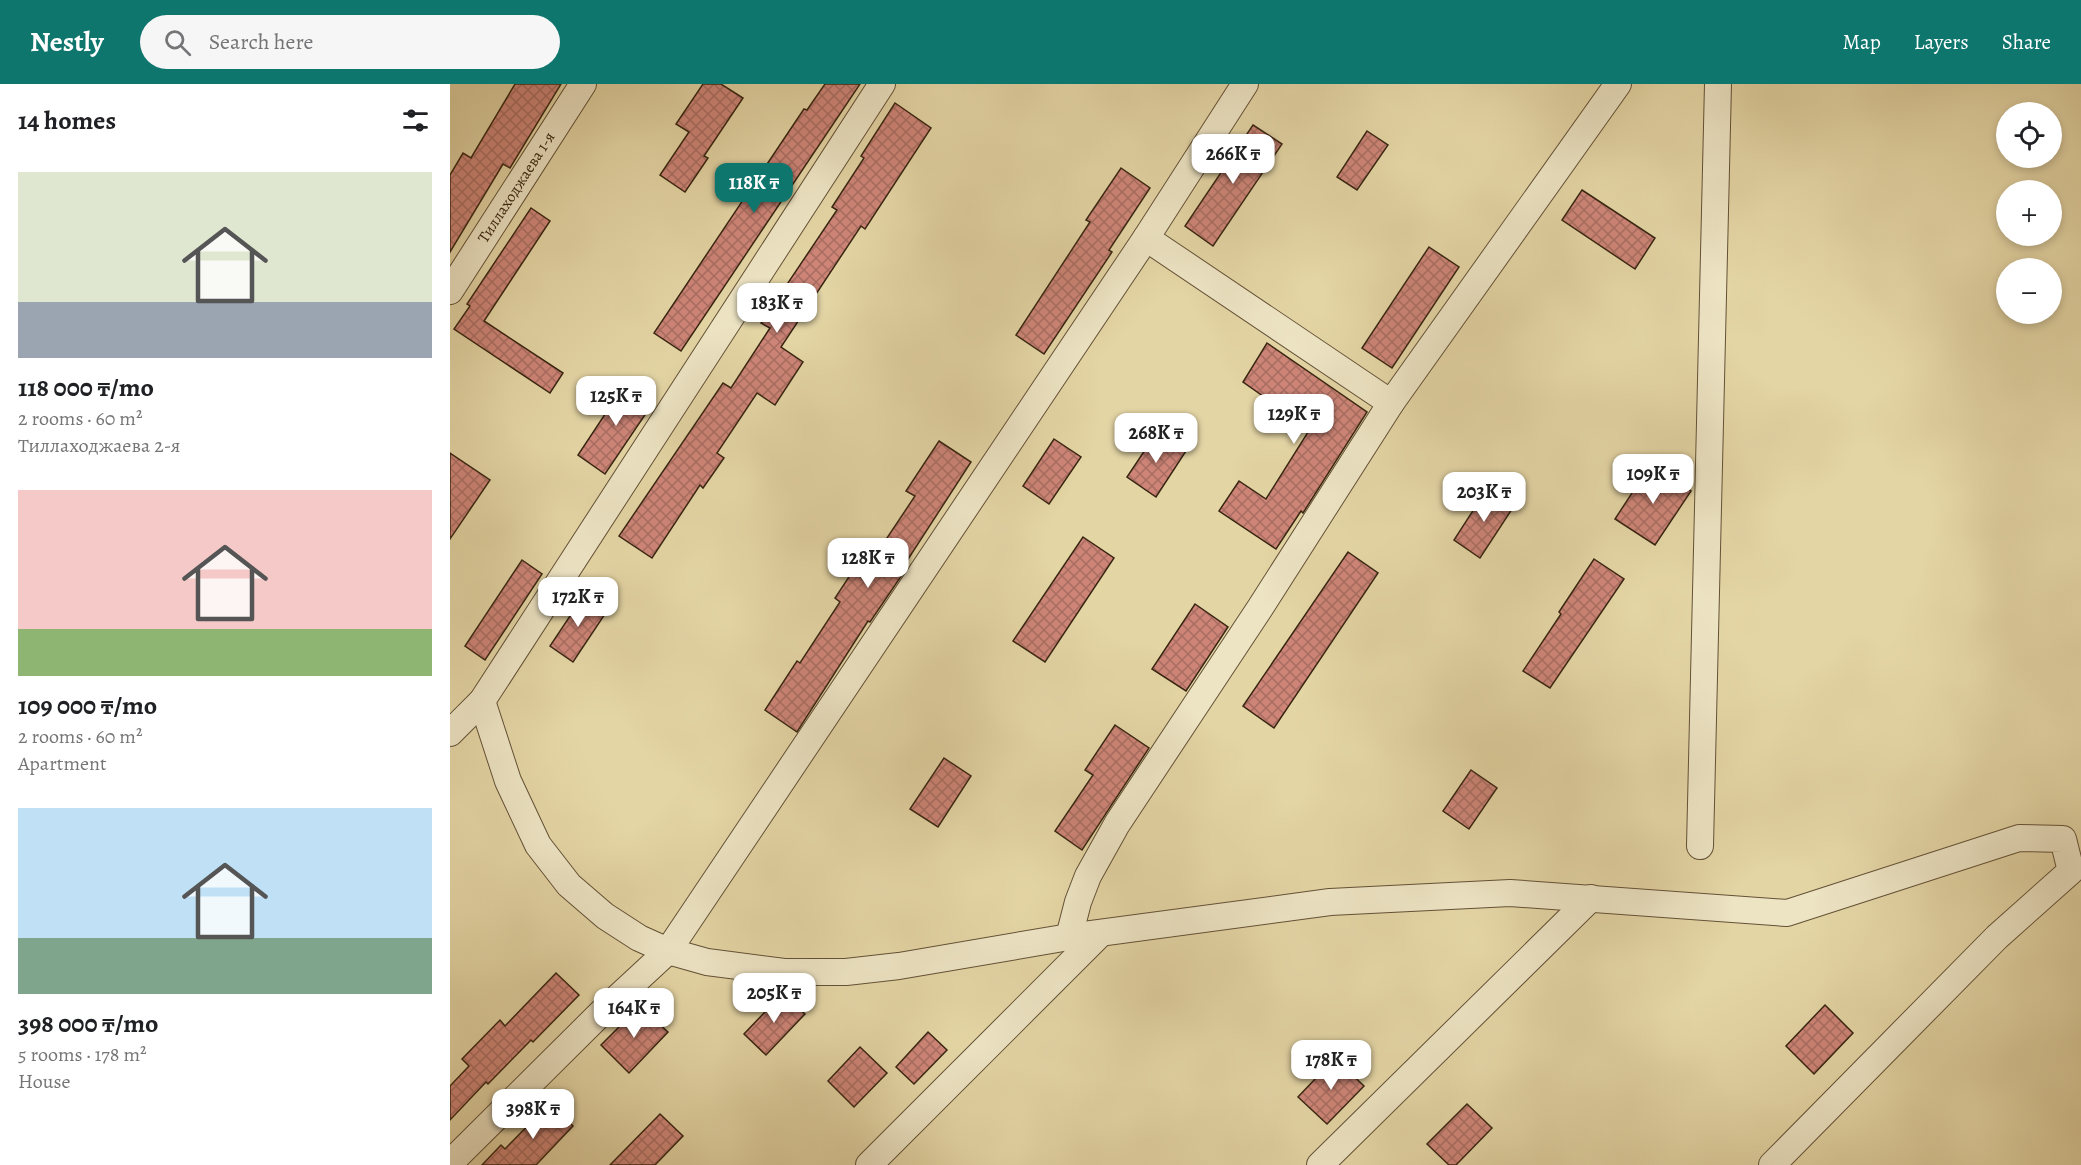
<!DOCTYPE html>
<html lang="en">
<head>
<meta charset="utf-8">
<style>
	:root { --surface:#fff; --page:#f6f6f6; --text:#202124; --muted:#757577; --accent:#0f766e }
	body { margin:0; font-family:Alegreya,serif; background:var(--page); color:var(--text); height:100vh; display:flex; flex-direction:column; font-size:22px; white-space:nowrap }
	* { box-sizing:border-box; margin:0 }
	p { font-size:20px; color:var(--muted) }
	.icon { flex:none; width:33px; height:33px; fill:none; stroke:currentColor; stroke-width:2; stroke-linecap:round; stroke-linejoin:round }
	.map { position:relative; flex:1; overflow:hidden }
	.side { display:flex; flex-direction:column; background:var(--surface); width:450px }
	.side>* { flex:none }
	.controls { position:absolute; left:1546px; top:18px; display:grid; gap:12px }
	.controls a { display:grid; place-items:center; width:66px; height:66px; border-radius:50%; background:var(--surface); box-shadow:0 3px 9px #0003; font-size:30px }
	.price { position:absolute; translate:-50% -51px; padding:0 14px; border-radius:12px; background:#fff; color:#222; font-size:20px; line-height:39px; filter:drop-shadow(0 2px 3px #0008) }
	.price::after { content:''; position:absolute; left:50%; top:36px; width:18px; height:14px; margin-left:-9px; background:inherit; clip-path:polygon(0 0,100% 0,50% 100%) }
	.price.current { background:var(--accent); color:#fff }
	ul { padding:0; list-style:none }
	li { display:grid; align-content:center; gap:12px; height:318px; padding:0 18px }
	li span { display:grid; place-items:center; height:186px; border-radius:0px; color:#555 }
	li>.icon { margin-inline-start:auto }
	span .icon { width:108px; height:108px; fill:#fffc; stroke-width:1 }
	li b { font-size:26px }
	h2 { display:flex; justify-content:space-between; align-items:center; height:72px; padding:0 18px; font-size:26px }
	header { display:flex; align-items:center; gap:36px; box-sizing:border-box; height:84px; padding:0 30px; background:var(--accent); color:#fff }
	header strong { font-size:28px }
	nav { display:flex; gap:33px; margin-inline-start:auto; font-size:21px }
	.search { width:420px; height:54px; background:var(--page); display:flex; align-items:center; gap:15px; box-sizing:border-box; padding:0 21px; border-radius:33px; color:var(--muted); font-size:22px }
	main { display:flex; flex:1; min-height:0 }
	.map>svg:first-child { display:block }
	.building { fill:url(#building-cross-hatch); stroke:#382511; stroke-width:1.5 }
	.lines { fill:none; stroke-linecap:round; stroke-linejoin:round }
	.street-casing { stroke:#635136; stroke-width:28 }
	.street { stroke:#ede4c4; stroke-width:26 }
	.labels { text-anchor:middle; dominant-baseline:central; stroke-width:6; stroke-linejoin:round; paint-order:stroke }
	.street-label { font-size:16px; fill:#382511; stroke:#ede4c4 }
</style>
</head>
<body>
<header>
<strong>Nestly</strong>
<div class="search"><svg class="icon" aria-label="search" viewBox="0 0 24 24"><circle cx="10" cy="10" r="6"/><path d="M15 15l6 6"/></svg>Search here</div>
<nav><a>Map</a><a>Layers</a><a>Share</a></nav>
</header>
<main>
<section class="side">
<h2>14 homes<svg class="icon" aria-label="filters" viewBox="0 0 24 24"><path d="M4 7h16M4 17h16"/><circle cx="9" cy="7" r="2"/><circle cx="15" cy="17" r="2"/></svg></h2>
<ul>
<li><span style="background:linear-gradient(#dfe7d0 70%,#9aa5b1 0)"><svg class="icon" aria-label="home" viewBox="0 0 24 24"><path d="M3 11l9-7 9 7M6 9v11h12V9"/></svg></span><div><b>118 000 ₸/mo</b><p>2 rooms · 60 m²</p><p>Тиллаходжаева 2-я</p></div></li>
<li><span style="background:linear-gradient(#f6c9c9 75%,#8fb573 0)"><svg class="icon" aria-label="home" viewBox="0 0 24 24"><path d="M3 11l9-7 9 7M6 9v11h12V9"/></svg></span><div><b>109 000 ₸/mo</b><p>2 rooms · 60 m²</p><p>Apartment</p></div></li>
<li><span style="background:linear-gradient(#bfe0f5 70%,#7fa58c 0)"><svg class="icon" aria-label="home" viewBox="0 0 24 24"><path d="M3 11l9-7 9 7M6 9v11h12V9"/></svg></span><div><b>398 000 ₸/mo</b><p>5 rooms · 178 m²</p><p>House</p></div></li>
</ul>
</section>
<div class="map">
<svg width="1631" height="1081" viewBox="0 0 1631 1081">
	<defs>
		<pattern id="building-cross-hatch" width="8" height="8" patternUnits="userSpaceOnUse" patternTransform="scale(1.5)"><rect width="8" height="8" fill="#ce8578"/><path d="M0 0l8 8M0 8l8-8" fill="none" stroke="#a86d61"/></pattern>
	</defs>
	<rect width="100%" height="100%" fill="#e4d5a5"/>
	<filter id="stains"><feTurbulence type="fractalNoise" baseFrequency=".00333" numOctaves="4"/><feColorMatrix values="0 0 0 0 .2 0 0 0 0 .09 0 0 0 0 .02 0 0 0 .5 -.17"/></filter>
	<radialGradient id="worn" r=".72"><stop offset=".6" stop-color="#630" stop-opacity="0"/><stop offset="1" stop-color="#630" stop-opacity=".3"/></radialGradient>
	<!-- building -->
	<g class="building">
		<path d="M 65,0 L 111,0 L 60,84 L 53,80 L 0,168 L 0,91 L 13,69 L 21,74 Z"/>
		<path d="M 253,0 L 271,0 L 293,14 L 254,72 L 258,74 L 235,108 L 210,91 L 239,48 L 226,40 Z"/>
		<path d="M 375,0 L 410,0 L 231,267 L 204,249 L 354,25 L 357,26 Z"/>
		<path d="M 445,19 L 481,44 L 415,145 L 411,142 L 331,263 L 353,278 L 325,321 L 307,309 L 267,369 L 274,374 L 253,404 L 250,401 L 202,474 L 169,452 L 273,299 L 281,304 L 320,244 L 311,239 L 387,126 L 382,123 L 414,74 L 411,72 Z"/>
		<path d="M 803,41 L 832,60 L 763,162 L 735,142 Z"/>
		<path d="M 917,47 L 938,61 L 907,106 L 887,93 Z"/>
		<path d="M 671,84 L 700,104 L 659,166 L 662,168 L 594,270 L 566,251 L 640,138 L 636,136 Z"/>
		<path d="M 1132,106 L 1205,154 L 1185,185 L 1112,136 Z"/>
		<path d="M 81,124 L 100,137 L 34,237 L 113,289 L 100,309 L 4,245 L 20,222 L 17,220 Z"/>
		<path d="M 979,163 L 1009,183 L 942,284 L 912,264 Z"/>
		<path d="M 817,259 L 917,328 L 853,429 L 851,427 L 826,465 L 769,427 L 789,397 L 816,415 L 860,345 L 793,298 Z"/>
		<path d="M 177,297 L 205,316 L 155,390 L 128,371 Z"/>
		<path d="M 707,348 L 736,367 L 706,413 L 677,393 Z"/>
		<path d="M 604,355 L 631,373 L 599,420 L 573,402 Z"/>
		<path d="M 489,357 L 521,378 L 451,486 L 454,488 L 420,538 L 418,537 L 347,648 L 315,626 L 347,577 L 350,579 L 390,518 L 385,514 L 418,464 L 427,469 L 465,412 L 456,407 Z"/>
		<path d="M 0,369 L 40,396 L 0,455 Z"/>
		<path d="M 1201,380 L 1241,407 L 1205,461 L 1165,435 Z"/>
		<path d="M 1037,405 L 1064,422 L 1030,474 L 1004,456 Z"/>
		<path d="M 633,453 L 664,474 L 595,578 L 563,557 Z"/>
		<path d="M 898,468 L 928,489 L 824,644 L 793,622 Z"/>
		<path d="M 1144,475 L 1174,495 L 1100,604 L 1073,587 L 1111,530 L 1109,528 Z"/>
		<path d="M 72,476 L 92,490 L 35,576 L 15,562 Z"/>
		<path d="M 134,511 L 157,527 L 123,578 L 100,562 Z"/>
		<path d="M 745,520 L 778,543 L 736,607 L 702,585 Z"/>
		<path d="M 665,641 L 699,664 L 632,766 L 605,747 L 643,691 L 635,686 Z"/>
		<path d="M 494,674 L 521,692 L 488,743 L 460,725 Z"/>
		<path d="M 1021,686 L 1047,704 L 1019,745 L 993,727 Z"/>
		<path d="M 106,889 L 129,911 L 83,958 L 81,956 L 38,1000 L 36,998 L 0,1036 L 0,1002 L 19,982 L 12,975 L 50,936 L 55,942 Z"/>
		<path d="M 333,909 L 355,930 L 316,971 L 294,950 Z"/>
		<path d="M 1375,921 L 1403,949 L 1364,990 L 1336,962 Z"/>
		<path d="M 190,922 L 218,948 L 179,989 L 151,961 Z"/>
		<path d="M 478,948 L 497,966 L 464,1000 L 446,983 Z"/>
		<path d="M 410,963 L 437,989 L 404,1023 L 378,997 Z"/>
		<path d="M 885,974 L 914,1002 L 877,1040 L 848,1013 Z"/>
		<path d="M 100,1019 L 123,1042 L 86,1081 L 32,1081 L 51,1061 L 55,1065 Z"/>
		<path d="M 1017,1020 L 1042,1044 L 1006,1081 L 999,1081 L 977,1060 Z"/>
		<path d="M 210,1030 L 233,1052 L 205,1081 L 160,1081 Z"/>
	</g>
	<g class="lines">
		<defs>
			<g id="street">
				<path d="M 696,154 L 941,319"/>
				<path id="s1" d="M 0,207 L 133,0"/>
				<path d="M 32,617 L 58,697 L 88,761 L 119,801 L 155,832 L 189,854 L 218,867 L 257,878 L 334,888 L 396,888 L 449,882 L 619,853 L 880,818 L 1060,809 L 1337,829 L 1569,754 L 1613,755 L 1621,787 L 1547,853 L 1322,1081"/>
				<path d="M 0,649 L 32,617 L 432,0"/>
				<path d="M 1250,762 L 1268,0"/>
				<path d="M 619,853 L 628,818 L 638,792 L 667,740 L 810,524 L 941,319 L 1168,0"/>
				<path d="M 0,1079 L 151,929 L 218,867 L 696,154 L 795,0"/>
				<path d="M 419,1081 L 651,849"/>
				<path d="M 870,1081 L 1141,814"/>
			</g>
		</defs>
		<!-- street casing -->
		<use href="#street" class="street-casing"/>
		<!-- street -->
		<use href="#street" class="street"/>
	</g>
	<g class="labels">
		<!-- street labels -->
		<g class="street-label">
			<text stroke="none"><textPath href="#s1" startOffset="123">Тиллаходжаева 1-я</textPath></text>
		</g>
	</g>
	<rect width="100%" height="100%" filter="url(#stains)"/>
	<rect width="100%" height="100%" fill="url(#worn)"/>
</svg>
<div class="controls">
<a><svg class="icon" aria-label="locate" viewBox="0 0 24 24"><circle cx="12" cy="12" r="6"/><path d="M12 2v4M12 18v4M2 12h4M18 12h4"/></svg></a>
<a>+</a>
<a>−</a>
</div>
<b class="price" style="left:783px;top:101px">266K ₸</b>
<b class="price current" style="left:304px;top:130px">118K ₸</b>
<b class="price" style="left:327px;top:250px">183K ₸</b>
<b class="price" style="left:166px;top:343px">125K ₸</b>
<b class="price" style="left:844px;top:361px">129K ₸</b>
<b class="price" style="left:706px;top:380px">268K ₸</b>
<b class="price" style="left:1203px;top:421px">109K ₸</b>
<b class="price" style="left:1034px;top:439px">203K ₸</b>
<b class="price" style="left:418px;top:505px">128K ₸</b>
<b class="price" style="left:128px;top:544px">172K ₸</b>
<b class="price" style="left:324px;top:940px">205K ₸</b>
<b class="price" style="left:184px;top:955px">164K ₸</b>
<b class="price" style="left:881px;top:1007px">178K ₸</b>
<b class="price" style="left:83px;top:1056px">398K ₸</b>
</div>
</main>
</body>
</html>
